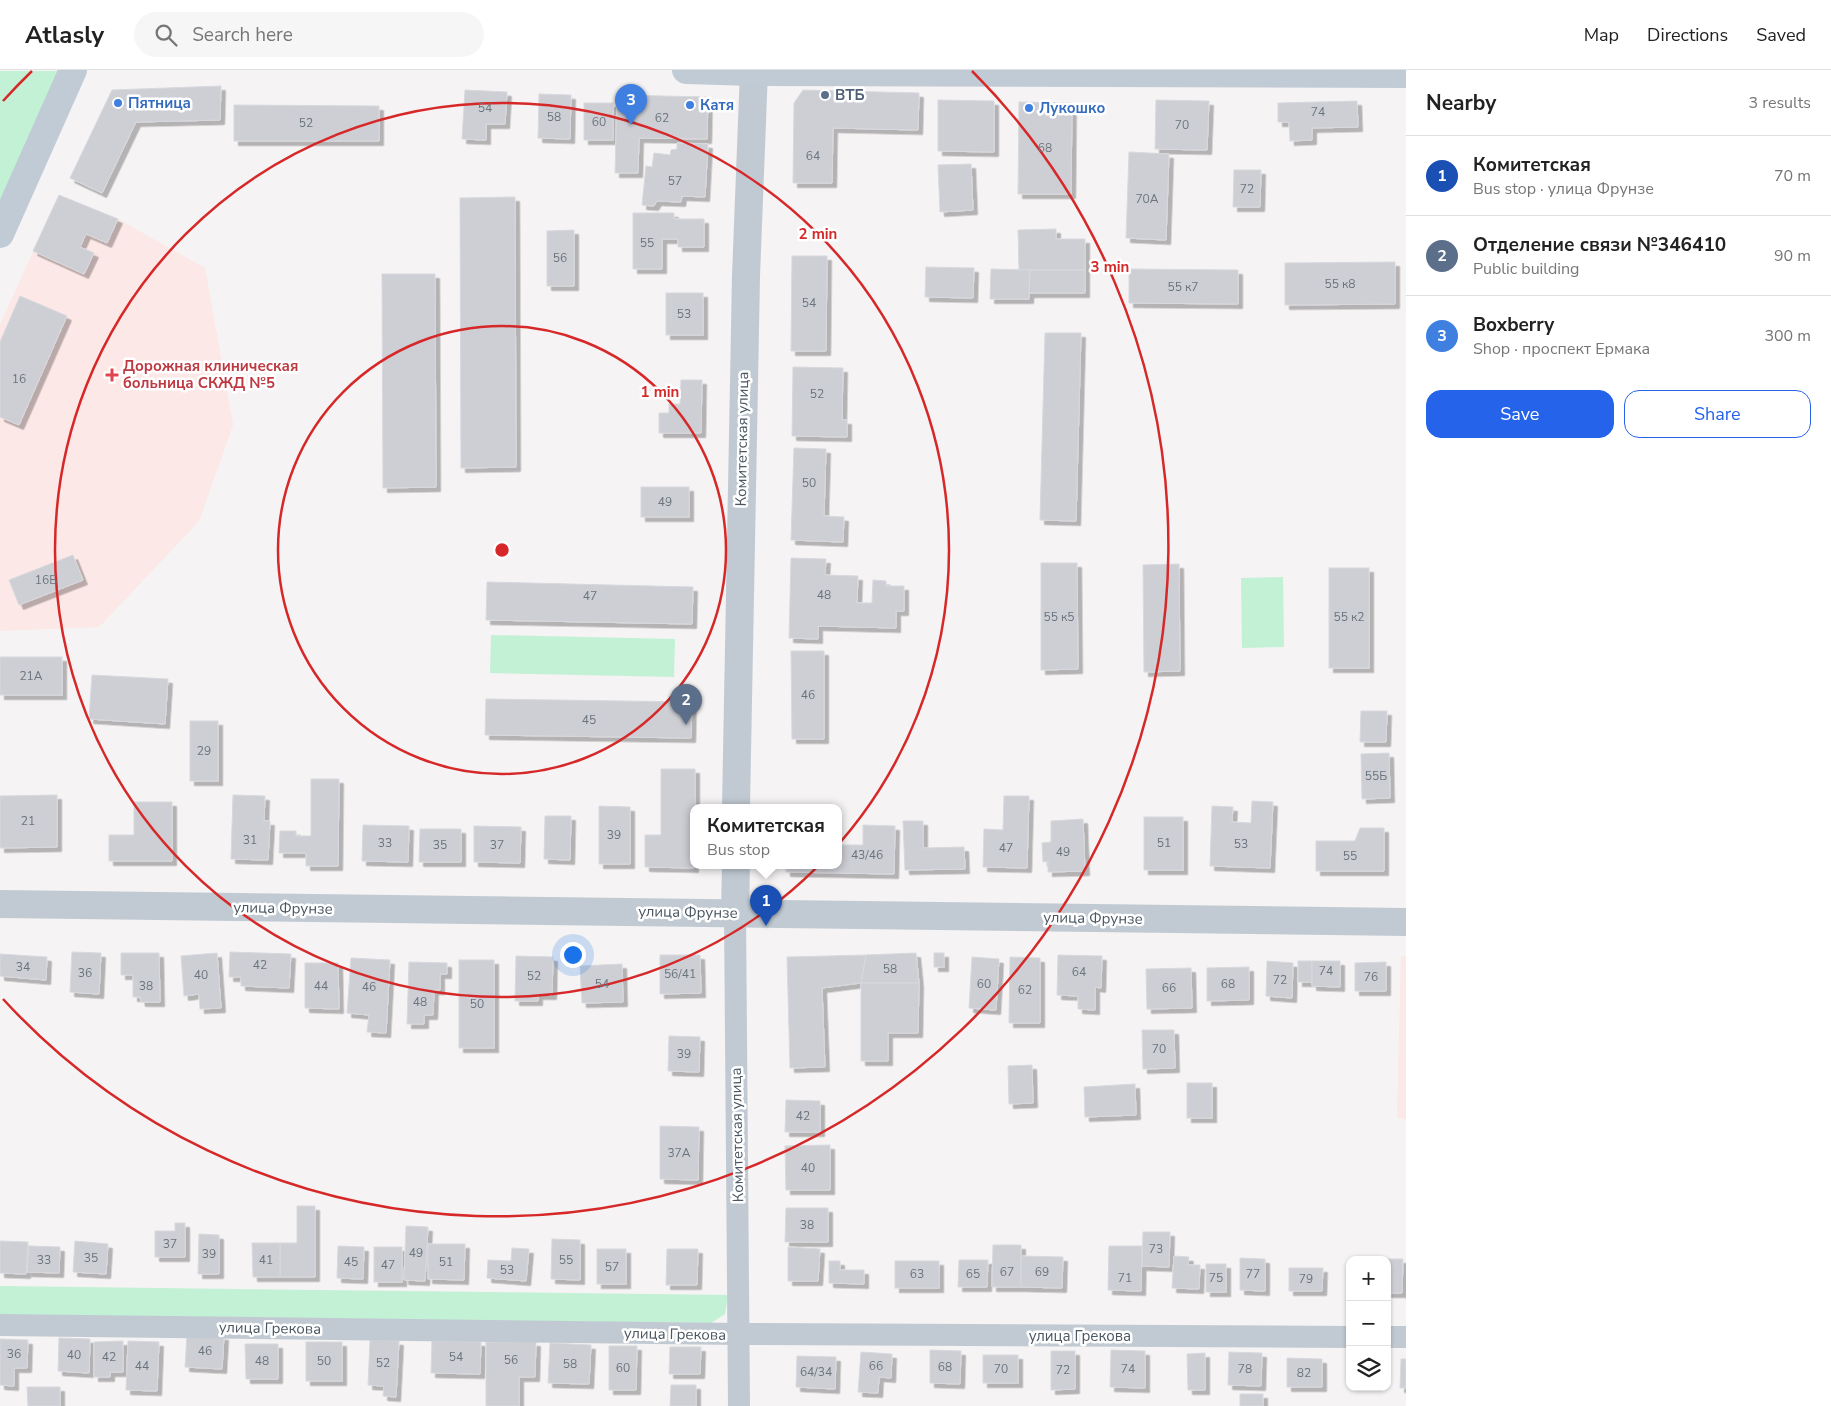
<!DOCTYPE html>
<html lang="en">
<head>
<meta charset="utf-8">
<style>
	body { margin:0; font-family:"Nunito Sans",sans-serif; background:#f6f6f6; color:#222 }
	.controls { position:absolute; right:15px; bottom:15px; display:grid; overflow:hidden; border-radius:10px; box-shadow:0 1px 4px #0004 }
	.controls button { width:45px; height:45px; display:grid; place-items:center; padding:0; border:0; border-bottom:1px solid #e0e0e0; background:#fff; color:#222; font:25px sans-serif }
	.you { position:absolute; left:572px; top:884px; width:18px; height:18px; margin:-12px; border:4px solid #fff; border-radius:50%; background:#1a73e8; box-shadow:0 0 0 8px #1a73e833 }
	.badge { display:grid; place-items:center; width:32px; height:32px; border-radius:50%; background:#2563eb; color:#fff; font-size:16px; font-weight:700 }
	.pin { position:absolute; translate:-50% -41px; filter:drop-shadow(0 1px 2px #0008) }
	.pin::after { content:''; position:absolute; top:26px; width:18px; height:15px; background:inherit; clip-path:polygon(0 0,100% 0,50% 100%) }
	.popup { position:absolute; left:690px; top:734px; width:152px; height:65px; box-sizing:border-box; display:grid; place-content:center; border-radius:10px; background:#fff; filter:drop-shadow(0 1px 4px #0005); font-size:16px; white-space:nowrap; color:#767676 }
	.popup b { font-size:19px; color:#222 }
	.popup::after { content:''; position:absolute; left:50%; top:100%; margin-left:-10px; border:10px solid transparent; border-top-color:#fff }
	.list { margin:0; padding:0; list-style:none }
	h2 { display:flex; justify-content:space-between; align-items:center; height:65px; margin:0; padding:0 20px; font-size:21px }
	h2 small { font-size:16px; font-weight:400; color:#767676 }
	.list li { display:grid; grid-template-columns:32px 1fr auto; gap:15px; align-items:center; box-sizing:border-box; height:80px; padding:0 20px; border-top:1px solid #e0e0e0 }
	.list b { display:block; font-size:19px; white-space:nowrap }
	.list p { margin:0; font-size:16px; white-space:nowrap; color:#767676 }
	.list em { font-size:16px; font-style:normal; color:#767676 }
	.actions { display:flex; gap:10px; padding:15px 20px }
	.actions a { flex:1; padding:11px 0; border:1px solid #2563eb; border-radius:15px; text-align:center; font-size:18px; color:#2563eb }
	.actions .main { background:#2563eb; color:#fff }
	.icon { flex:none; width:28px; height:28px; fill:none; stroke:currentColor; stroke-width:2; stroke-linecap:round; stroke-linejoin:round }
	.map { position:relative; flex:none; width:1406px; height:1336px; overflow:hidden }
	header { display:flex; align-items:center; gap:30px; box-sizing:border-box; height:70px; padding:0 25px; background:#fff; border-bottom:1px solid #e0e0e0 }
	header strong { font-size:24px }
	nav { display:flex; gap:28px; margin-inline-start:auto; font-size:18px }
	.search { width:350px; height:45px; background:#f6f6f6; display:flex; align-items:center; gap:12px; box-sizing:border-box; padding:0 18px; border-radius:28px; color:#767676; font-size:19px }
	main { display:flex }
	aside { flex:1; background:#fff }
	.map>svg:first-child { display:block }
</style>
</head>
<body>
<header>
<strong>Atlasly</strong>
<div class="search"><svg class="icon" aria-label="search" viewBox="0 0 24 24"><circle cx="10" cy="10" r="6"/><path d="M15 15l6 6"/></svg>Search here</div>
<nav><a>Map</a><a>Directions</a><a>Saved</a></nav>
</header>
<main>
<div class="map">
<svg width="1406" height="1336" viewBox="0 0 1406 1336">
	<defs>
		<filter id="shadow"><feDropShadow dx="4.5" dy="4.5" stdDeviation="0" flood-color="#0004"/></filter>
	</defs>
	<rect width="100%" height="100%" fill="#f5f3f3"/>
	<g fill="#fce8e6">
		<path d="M59,125L118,149L205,198L233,355L199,451L99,557L0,561V255Z"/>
		<path d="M1401,886H1406V1049L1397,1048Z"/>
	</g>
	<g fill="#c3f1d5">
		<path d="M0,1H59L0,140Z"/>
		<path d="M1283,507L1284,577L1242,578L1241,508Z"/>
		<path d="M491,565L675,569L674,607L490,603Z"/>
		<path d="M0,1216L728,1225L725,1244L711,1253L0,1246Z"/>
	</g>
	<g fill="#cdcfd5" stroke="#d7d9de" filter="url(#shadow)">
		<path d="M221,16L220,50L136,52L102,123L70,108L112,20Z"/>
		<path d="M465,20L507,22L505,54H486V70L462,69Z"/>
		<path d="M803,20L919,23L918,60L833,58L832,113H793L794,33Z"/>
		<path d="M539,24L571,25L570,69L538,68Z"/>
		<path d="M617,25L708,27L707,69L639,68L638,103H615Z"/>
		<path d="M938,30L994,31V82L938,81Z"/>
		<path d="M1156,30L1209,31L1207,80L1155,79Z"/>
		<path d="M1357,31L1358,57L1312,58V70L1290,71L1289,52H1278V33Z"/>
		<path d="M1019,32L1072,33L1071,124H1018Z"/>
		<rect x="584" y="33" width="29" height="37"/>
		<path d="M234,35L379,36V71H234Z"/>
		<path d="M677,73L708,74L705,127L682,126L681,132L657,131L654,136L642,135L646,96L652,97L654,83L670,85L671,80L677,79Z"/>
		<path d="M1129,82L1169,84L1166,170L1126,168Z"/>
		<path d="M971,94L973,140L940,142L938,95Z"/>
		<path d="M1234,100H1261L1260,137H1233Z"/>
		<path d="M59,125L118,149L107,173L86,164L80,177L94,183L84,204L33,181Z"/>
		<path d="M515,127L516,397L461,398L460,128Z"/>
		<path d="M633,143H674V149H704V177H678V169H662V199H633Z"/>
		<path d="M1056,159V169H1085V200H1019L1018,160Z"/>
		<path d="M574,160V216H547V161Z"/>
		<path d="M792,186H827L826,281H791Z"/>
		<path d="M1395,192V234L1285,235V193Z"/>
		<path d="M926,197L974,198L973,228L925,227Z"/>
		<path d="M991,199L1030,200L1029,229H990Z"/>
		<path d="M1129,199L1238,200V234L1129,233Z"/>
		<path d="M1030,200H1085V223H1029Z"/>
		<path d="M382,204H435L436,417L383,418Z"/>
		<rect x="666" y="223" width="37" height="42"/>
		<path d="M20,226L67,246L19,355L0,347V272Z"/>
		<path d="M1045,263H1081L1076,451L1040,450Z"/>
		<path d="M793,297L843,298L842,350H847V367L792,366Z"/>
		<path d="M681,310H702L701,363H659V343H669V334H680Z"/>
		<path d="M794,378L826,379L824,446L844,447L843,472L791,470Z"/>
		<rect x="641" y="417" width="48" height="30"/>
		<path d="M73,485L83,510L19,535L9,510Z"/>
		<path d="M791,488L826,489L825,505L858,506L857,533H872L873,510L886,511V516H904V541H896V558L818,556V569L789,568Z"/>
		<path d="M1041,493H1077L1078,599L1041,600Z"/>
		<path d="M1179,494L1180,601L1144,602L1143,495Z"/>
		<rect x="1329" y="498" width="40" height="100"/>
		<path d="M487,512L693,517L692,554L486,550Z"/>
		<path d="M791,581H824V669H792Z"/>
		<rect x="0" y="587" width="62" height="38"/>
		<path d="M92,605L168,609L165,654L89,649Z"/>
		<path d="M486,629L692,632L691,668L485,665Z"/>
		<path d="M1361,641H1387L1386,672H1360Z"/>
		<rect x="190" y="651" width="28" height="60"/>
		<path d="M1389,683L1390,728L1362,729L1361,684Z"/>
		<path d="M661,699H695V737H694V798L645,797V765H661Z"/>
		<path d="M311,709H339L338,796H306V783H279L280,761H296V766H311Z"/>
		<path d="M57,725V777L0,778V726Z"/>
		<path d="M233,725L265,726L264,751H270L268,790L231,789Z"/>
		<path d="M1004,726H1029L1027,798L983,797L984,759L1003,760Z"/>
		<path d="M1252,731L1273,732L1270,798L1210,796L1212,736L1233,737L1232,752L1251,753Z"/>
		<path d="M134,732H172V791H109V765H134Z"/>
		<path d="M599,736L630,737V794H599Z"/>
		<path d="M545,746H571L570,790L544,789Z"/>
		<rect x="1144" y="747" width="39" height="53"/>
		<path d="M1083,749L1085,801L1048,802V791L1043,792L1042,773L1051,772V751Z"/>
		<path d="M903,751H923V778L964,777L965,799L905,800Z"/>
		<path d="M363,755L409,756L408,792L362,791Z"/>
		<path d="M863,755L895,756L894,804L786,802V795H838V775H863Z"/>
		<path d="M474,756L521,757L520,793L474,792Z"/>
		<path d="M1360,758H1384V801H1316V771H1355Z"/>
		<path d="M420,759H461V792H419Z"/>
		<path d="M72,882L101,883L99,924L70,922Z"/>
		<path d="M230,882L291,884L289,918L241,916V907H229Z"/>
		<path d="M121,883H159L160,932H141L140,927H133V905H121Z"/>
		<path d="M217,883L221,938L200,939L199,924L184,926L181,886Z"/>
		<path d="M916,883L919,913H861L866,885Z"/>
		<rect x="934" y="883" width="10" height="14"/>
		<path d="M0,884L47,887L46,910L0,906Z"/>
		<path d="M660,885H700L701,923L660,924Z"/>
		<path d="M866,885L861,913L822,918L825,997L790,998L787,887Z"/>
		<path d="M1058,885L1102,886L1101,918L1095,917V940L1078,939V926L1057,925Z"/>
		<path d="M516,886L553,887L552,925H538V931H515Z"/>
		<path d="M972,887L999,889L996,940L969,938Z"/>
		<path d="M1010,887L1040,888V953H1009Z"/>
		<path d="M351,888L390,890L386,963L367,962L369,945L347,943Z"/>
		<rect x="459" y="890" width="35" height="88"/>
		<path d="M1267,891L1293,893L1292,928L1266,926Z"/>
		<rect x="1298" y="891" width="14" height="21"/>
		<path d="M1312,891H1340V917L1312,916Z"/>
		<path d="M409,892L447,893V904H440V920H434L433,945H424V954H407Z"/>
		<path d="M1386,892V921H1355V893Z"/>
		<path d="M305,893H338L339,939L305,938Z"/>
		<path d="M622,894L623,932L582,933L580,896Z"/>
		<path d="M1249,897V930L1207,931V898Z"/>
		<path d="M1191,898L1192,938L1147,939L1146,899Z"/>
		<path d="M861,913H919L918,963H888V991H861Z"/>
		<path d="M1142,960H1174L1175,998L1143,999Z"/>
		<path d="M669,966L700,967L699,1002L668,1001Z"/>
		<path d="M1032,995L1033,1033L1009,1034L1008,996Z"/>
		<rect x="1187" y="1013" width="25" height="35"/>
		<path d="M1135,1014L1136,1045L1085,1047L1084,1017Z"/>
		<path d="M786,1030L820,1031V1062H785Z"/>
		<path d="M660,1056L699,1057L698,1110L660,1109Z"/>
		<path d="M830,1075V1120H786L785,1076Z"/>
		<path d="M297,1136H315V1207H280V1173H297Z"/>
		<path d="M786,1138H828V1172H785Z"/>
		<path d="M175,1153H185V1187H155V1161H175Z"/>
		<path d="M406,1156L428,1157L425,1211L404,1210Z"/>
		<path d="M1143,1162H1170L1169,1197L1142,1196Z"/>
		<path d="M199,1164L219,1165V1204H198Z"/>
		<path d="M552,1169L580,1170V1210L551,1209Z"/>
		<path d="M0,1171L28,1172L26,1204L0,1203Z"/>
		<path d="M75,1171L108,1174L106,1204L73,1202Z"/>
		<path d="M252,1173H280V1207H253Z"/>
		<path d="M428,1174H465L464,1210L428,1209Z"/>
		<path d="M993,1175H1021V1217H992Z"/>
		<path d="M29,1176L60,1177L59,1203L27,1202Z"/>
		<path d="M338,1176L364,1177L363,1209L337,1208Z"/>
		<path d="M1109,1176H1142L1141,1221L1108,1220Z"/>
		<rect x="374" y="1177" width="28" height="35"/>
		<path d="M788,1177L820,1179L818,1211H788Z"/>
		<path d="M512,1178L529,1179L526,1211L487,1208L488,1190L511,1191Z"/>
		<rect x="597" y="1179" width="29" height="35"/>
		<path d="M667,1179H698L697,1215H666Z"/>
		<path d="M1021,1186L1063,1187L1062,1218L1021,1217Z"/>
		<path d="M1174,1186L1189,1187L1188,1195H1200L1199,1219L1172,1218Z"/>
		<path d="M1240,1188L1265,1189V1221L1240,1220Z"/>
		<path d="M1383,1189H1403L1402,1223H1387V1190Z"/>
		<path d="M959,1190H988L987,1217H958Z"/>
		<path d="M829,1191H840V1200H864V1214L829,1213Z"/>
		<rect x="895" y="1191" width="44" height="27"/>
		<rect x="1206" y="1194" width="20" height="28"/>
		<path d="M1289,1198H1323L1322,1221H1289Z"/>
		<path d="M187,1264L224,1266L222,1299L185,1297Z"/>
		<path d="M59,1268L90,1269L89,1303L58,1301Z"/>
		<path d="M0,1269L28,1270L27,1298H14V1316L0,1315Z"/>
		<path d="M370,1270L399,1271L396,1327L383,1326L384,1316L368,1315Z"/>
		<path d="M123,1271V1302H110V1307H94V1272Z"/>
		<path d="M128,1271L159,1272L157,1321L126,1320Z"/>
		<path d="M432,1271L481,1272L480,1304L431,1303Z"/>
		<rect x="306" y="1272" width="36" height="39"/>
		<path d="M486,1272H536L535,1307H519V1336H486Z"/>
		<path d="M550,1273L591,1275L589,1314L548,1313Z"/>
		<path d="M245,1274H278V1309H246Z"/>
		<path d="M609,1276H637L636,1320H609Z"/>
		<path d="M670,1277H701L700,1304H669Z"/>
		<path d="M930,1280L961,1281L960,1314L930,1313Z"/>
		<path d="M1111,1280L1145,1281V1318L1110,1317Z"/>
		<path d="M1051,1281H1075V1319L1051,1320Z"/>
		<path d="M861,1282L892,1284L891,1308L879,1307L878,1323L858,1322Z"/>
		<path d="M1229,1282L1262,1283L1261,1316L1228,1315Z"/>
		<path d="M1205,1283V1320H1188L1187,1284Z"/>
		<rect x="983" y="1285" width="35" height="28"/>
		<path d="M797,1286L836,1287L835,1319L796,1317Z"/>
		<path d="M1287,1288L1322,1289V1317H1287Z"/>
		<path d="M1401,1289H1406V1318H1400Z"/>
		<path d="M671,1315H696V1336H670Z"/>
		<path d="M27,1317H60V1336H28Z"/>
		<rect x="1240" y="1324" width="23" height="12"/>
	</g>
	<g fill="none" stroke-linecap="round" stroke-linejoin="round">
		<g stroke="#c1cad2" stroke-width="22">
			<path d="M735,843L739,1336"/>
			<path d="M0,1255L739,1264L1350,1267"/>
			<path d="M1387,1267H1406"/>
		</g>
		<g stroke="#c1cad2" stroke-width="28">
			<path d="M736,737L746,206L754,0"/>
			<path d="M0,834L1406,852"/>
			<path d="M735,843L736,795"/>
		</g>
		<g stroke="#c1cbd6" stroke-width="28">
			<path d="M686,0L754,2L1406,4"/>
			<path d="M0,164L73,0"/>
		</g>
	</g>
	<g fill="none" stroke="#d62828" stroke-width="2.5">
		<circle cx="502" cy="480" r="224"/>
		<circle cx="502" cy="480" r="447"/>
		<path d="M3 31A671 671 0 0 1 32 1M972 1A671 671 0 1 1 3 929"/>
	</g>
	<circle fill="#5c6f8a" stroke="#fff" stroke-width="2" cx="825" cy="25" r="5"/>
	<g fill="#3f7fe0" stroke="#fff" stroke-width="2">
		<circle cx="118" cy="33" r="5"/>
		<circle cx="690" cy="35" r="5"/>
		<circle cx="1029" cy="38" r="5"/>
	</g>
	<path fill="#e0444e" stroke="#fff" stroke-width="2" d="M109.5 297.5h5v5h5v5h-5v5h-5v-5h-5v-5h5z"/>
	<g text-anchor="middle" stroke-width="5" stroke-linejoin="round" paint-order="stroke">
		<g font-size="12" fill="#6b747e">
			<text x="485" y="42">54</text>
			<text x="1318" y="46">74</text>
			<text x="554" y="51">58</text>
			<text x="662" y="52">62</text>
			<text x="599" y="56">60</text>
			<text x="306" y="57">52</text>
			<text x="1182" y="59">70</text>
			<text x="1045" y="82">68</text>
			<text x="813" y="90">64</text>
			<text x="675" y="115">57</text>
			<text x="1247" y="123">72</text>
			<text x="1147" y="133">70А</text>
			<text x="647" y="177">55</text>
			<text x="560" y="192">56</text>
			<text x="1340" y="218">55 к8</text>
			<text x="1183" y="221">55 к7</text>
			<text x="809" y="237">54</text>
			<text x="684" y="248">53</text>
			<text x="19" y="313">16</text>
			<text x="817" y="328">52</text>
			<text x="809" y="417">50</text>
			<text x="665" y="436">49</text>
			<text x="46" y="514">16Б</text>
			<text x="824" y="529">48</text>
			<text x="590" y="530">47</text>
			<text x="1059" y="551">55 к5</text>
			<text x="1349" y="551">55 к2</text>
			<text x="31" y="610">21А</text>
			<text x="808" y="629">46</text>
			<text x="589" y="654">45</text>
			<text x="204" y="685">29</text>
			<text x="1376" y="710">55Б</text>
			<text x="28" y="755">21</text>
			<text x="614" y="769">39</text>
			<text x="250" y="774">31</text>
			<text x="385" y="777">33</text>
			<text x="1164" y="777">51</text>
			<text x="1241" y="778">53</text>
			<text x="440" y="779">35</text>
			<text x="497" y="779">37</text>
			<text x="1006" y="782">47</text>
			<text x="1063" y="786">49</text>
			<text x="867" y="789">43/46</text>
			<text x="1350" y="790">55</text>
			<text x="260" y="899">42</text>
			<text x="23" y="901">34</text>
			<text x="890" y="903">58</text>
			<text x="1326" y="905">74</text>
			<text x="1079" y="906">64</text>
			<text x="85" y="907">36</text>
			<text x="680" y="908">56/41</text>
			<text x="201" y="909">40</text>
			<text x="534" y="910">52</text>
			<text x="1371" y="911">76</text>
			<text x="1280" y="914">72</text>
			<text x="602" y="918">54</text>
			<text x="984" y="918">60</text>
			<text x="1228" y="918">68</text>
			<text x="146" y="920">38</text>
			<text x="321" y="920">44</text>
			<text x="369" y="921">46</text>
			<text x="1169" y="922">66</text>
			<text x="1025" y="924">62</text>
			<text x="420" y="936">48</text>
			<text x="477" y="938">50</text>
			<text x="1159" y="983">70</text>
			<text x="684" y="988">39</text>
			<text x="803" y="1050">42</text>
			<text x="679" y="1087">37А</text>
			<text x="808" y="1102">40</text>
			<text x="807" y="1159">38</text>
			<text x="170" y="1178">37</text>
			<text x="1156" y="1183">73</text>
			<text x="416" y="1187">49</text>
			<text x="209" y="1188">39</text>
			<text x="91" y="1192">35</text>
			<text x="44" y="1194">33</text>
			<text x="266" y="1194">41</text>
			<text x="566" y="1194">55</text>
			<text x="351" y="1196">45</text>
			<text x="446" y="1196">51</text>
			<text x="388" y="1199">47</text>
			<text x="612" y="1201">57</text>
			<text x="507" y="1204">53</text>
			<text x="1007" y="1206">67</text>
			<text x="1042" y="1206">69</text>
			<text x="917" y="1208">63</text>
			<text x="973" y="1208">65</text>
			<text x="1253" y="1208">77</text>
			<text x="1125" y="1212">71</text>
			<text x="1216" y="1212">75</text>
			<text x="1306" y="1213">79</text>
			<text x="205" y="1285">46</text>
			<text x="14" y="1288">36</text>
			<text x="74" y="1289">40</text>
			<text x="109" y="1291">42</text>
			<text x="456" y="1291">54</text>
			<text x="511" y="1294">56</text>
			<text x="262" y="1295">48</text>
			<text x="324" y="1295">50</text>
			<text x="383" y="1297">52</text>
			<text x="570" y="1298">58</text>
			<text x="142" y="1300">44</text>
			<text x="876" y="1300">66</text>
			<text x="945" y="1301">68</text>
			<text x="623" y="1302">60</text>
			<text x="1001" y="1303">70</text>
			<text x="1128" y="1303">74</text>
			<text x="1245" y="1303">78</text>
			<text x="1063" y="1304">72</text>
			<text x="816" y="1306">64/34</text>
			<text x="1304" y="1307">82</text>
		</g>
		<g font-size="15" font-weight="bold" fill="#4e5e75" stroke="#fff" text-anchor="start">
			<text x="835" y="30">ВТБ</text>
		</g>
		<g font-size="15" font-weight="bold" fill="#366cbe" stroke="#fff" text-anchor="start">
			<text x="128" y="38">Пятница</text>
			<text x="700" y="40">Катя</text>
			<text x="1039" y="43">Лукошко</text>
		</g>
		<g font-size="15" font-weight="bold" fill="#be3a42" stroke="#fff" text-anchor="start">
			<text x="123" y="301">Дорожная клиническая<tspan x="123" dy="17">больница СКЖД №5</tspan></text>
		</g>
		<g font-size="15" fill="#4a5661" stroke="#fff">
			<text transform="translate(742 369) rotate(-89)" y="5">Комитетская улица</text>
			<text transform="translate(283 838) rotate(1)" y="5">улица Фрунзе</text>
			<text transform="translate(688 842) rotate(1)" y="5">улица Фрунзе</text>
			<text transform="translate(1093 848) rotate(1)" y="5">улица Фрунзе</text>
			<text transform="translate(737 1065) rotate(-91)" y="5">Комитетская улица</text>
			<text transform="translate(270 1258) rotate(1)" y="5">улица Грекова</text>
			<text transform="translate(675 1264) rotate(1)" y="5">улица Грекова</text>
			<text x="1080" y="1271">улица Грекова</text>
		</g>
	</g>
	<circle cx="502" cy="480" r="8" fill="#d62828" stroke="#fff" stroke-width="2.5"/>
	<g font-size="15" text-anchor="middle" font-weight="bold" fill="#d62828" stroke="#fff" stroke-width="5" stroke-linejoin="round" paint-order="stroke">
		<text x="818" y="169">2 min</text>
		<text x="1110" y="202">3 min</text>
		<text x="660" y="327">1 min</text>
	</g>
</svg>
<div class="controls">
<button>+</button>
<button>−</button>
<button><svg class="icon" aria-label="layers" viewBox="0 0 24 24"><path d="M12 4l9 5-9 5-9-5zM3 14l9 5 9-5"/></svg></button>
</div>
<div class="you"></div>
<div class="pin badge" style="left:766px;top:856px;background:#1a4fb4">1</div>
<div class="popup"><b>Комитетская</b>Bus stop</div>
<div class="pin badge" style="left:686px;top:655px;background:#5c6f8a">2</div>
<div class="pin badge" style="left:631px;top:55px;background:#3f7fe0">3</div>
</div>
<aside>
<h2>Nearby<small>3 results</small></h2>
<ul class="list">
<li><span class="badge" style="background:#1a4fb4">1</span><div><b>Комитетская</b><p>Bus stop · улица Фрунзе</p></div><em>70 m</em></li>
<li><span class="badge" style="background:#5c6f8a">2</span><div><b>Отделение связи №346410</b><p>Public building</p></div><em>90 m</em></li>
<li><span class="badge" style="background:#3f7fe0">3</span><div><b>Boxberry</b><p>Shop · проспект Ермака</p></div><em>300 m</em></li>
</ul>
<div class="actions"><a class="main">Save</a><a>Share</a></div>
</aside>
</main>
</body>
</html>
